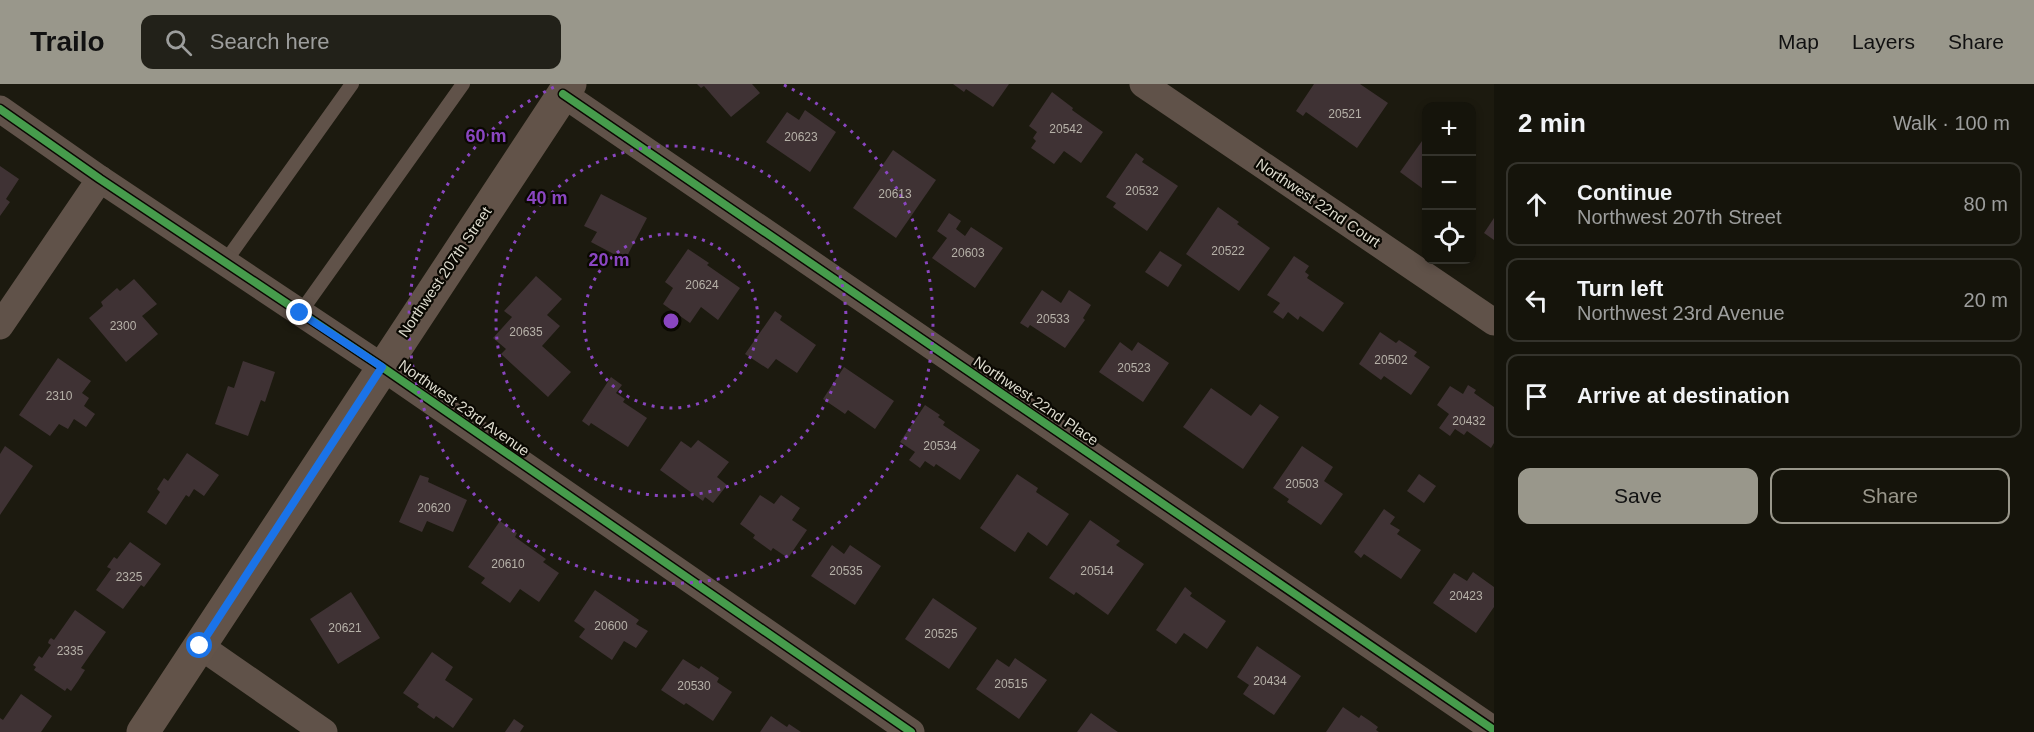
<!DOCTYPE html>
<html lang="en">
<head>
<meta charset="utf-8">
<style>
	body { margin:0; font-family:Helvetica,sans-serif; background:#222119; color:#f1f3f6 }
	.controls { position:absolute; right:18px; top:18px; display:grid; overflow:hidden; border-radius:12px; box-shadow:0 3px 9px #0003 }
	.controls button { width:54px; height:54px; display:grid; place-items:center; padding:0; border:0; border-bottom:2px solid #34332c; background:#15140b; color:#f1f3f6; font:30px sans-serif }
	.stop { position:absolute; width:18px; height:18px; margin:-14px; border:4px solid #1a73e8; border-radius:50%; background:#fff }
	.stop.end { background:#1a73e8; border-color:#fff; box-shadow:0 2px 6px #0008 }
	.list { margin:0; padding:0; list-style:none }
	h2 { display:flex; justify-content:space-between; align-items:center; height:78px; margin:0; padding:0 24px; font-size:26px }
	h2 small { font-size:20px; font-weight:400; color:#9d9e9d }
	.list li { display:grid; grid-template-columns:39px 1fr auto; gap:18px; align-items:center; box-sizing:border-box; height:84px; margin:0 12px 12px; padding:0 12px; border:2px solid #34332c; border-radius:12px }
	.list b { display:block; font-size:22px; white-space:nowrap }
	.list p { margin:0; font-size:20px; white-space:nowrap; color:#9d9e9d }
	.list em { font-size:20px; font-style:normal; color:#9d9e9d }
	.actions { display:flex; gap:12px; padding:18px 24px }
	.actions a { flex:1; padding:14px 0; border:2px solid #99978b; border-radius:12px; text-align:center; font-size:21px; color:#99978b }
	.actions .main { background:#99978b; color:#111 }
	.icon { flex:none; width:33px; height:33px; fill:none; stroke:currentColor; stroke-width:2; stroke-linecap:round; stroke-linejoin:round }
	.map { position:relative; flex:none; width:1494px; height:648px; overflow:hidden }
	header { display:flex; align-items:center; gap:36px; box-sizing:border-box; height:84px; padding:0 30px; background:#99978b; color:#111 }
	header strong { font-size:28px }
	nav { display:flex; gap:33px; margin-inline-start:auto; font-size:21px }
	.search { width:420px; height:54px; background:#222119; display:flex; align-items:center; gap:15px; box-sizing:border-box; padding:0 21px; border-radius:12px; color:#9d9e9d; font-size:22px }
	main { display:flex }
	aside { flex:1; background:#15140b }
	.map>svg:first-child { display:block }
</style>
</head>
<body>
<header>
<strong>Trailo</strong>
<div class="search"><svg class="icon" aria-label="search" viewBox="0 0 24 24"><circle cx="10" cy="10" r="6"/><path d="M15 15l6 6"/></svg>Search here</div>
<nav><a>Map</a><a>Layers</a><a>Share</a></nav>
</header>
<main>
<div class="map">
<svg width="1494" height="648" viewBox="0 0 1494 648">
	<rect width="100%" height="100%" fill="#1c1a0f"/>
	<g fill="#3f3234">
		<path d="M697,0H752L760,9L731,33L704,2L701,4Z"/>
		<path d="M953,0H1009L993,23L966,5L964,8Z"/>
		<path d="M1314,0H1360L1388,19L1357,64L1306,28L1303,32L1296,27Z"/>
		<path d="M1052,8L1073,24L1072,26L1103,48L1081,79L1064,67L1054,80L1031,64L1036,57L1033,54L1037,48L1029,42Z"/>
		<path d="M805,26L836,48L810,88L766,58L787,28L799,36Z"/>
		<path d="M1422,57L1426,60V107L1400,88Z"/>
		<path d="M893,66L936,96L896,154L853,124Z"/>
		<path d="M1136,69L1144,75L1142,78L1178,102L1147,147L1113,123L1116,119L1106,113Z"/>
		<path d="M0,82L19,95L6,115L10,118L0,132Z"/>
		<path d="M601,110L647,134L625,176L591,158L597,148L584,142Z"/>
		<path d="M1218,123L1239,138L1237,140L1270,164L1239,207L1186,170Z"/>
		<path d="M949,129L961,137L956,145L965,152L971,143L1003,164L975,204L932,174L947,154L937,147Z"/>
		<path d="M1494,134V156L1484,149Z"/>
		<path d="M688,165L709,179L707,181L740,204L718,236L701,223L690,239L663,220L673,204L665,198Z"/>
		<path d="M1160,167L1182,181L1168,203L1145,188Z"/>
		<path d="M1294,172L1309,182L1305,188L1309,191L1307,194L1344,219L1323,248L1300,232L1298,236L1288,228L1283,235L1273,228L1280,219L1267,211Z"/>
		<path d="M536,192L562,215L547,231L560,242L542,262L571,288L548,313L501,270L506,265L493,254L512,233L504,227Z"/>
		<path d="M134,195L157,220L142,232L158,250L126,278L89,234L103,222L101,218L117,204L120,207Z"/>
		<path d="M1042,206L1061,219L1069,206L1091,221L1083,234L1085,236L1065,264L1030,241L1028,244L1020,239Z"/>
		<path d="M775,227L782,232L780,236L816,261L797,289L776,275L768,285L745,270Z"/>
		<path d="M1380,248L1396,259L1399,256L1417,268L1414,272L1430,283L1411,311L1384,292L1381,296L1359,280Z"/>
		<path d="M1120,258L1132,267L1138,258L1169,279L1143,318L1099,288Z"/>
		<path d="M58,274L91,297L82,309L89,314L84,322L95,330L86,343L74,335L68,345L59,340L50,352L19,331Z"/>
		<path d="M243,277L275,288L265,318L261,316L248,352L215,340L228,302L234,304Z"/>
		<path d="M844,283L894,317L875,345L848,326L845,330L823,315Z"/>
		<path d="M611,293L622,301L616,309L625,315L623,318L647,334L628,363L591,339L589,342L582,337Z"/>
		<path d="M1468,301L1476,306L1474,309L1494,323V359L1491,364L1467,347L1464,351L1455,345L1450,352L1439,344L1449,330L1437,321L1450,302L1463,310Z"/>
		<path d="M1211,304L1251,332L1260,320L1279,333L1243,385L1183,343Z"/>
		<path d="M925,321L940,331L938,333L945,338L943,341L980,366L960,396L936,380L934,383L925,377L920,384L909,376L915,368L900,358Z"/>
		<path d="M698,356L729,378L717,393L727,401L713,419L705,413L703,417L660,386L681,357L691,364Z"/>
		<path d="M5,362L33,382L0,431V370Z"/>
		<path d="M1302,362L1333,383L1324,397L1343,410L1321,441L1287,418L1289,415L1273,404Z"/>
		<path d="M187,369L219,391L204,412L194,405L189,413L186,411L166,441L147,428L160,408L157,405L164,394L168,397Z"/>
		<path d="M1017,390L1038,404L1036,408L1069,430L1047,462L1028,448L1015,468L980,444Z"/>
		<path d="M1419,390L1436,402L1424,419L1407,407Z"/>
		<path d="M420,391L429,394L428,398L467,416L453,448L427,437L422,448L399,438Z"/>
		<path d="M760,411L774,420L781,411L800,424L792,436L807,446L788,474L773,464L771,467L753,454L755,451L740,440Z"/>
		<path d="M1384,425L1395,433L1390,440L1400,446L1397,450L1421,466L1401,495L1364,470L1361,474L1354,468Z"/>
		<path d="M1090,436L1120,457L1116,461L1144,480L1108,531L1076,508L1074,511L1049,494Z"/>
		<path d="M500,437L517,449L515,453L546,475L543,478L559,489L539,518L520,505L510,519L481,499L485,494L468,483Z"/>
		<path d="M130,458L161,480L144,503L141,501L123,525L96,506L111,485L107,483L114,473L117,475Z"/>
		<path d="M832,461L844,470L850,461L881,482L855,521L811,492Z"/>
		<path d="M1473,488L1494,503V523L1476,549L1433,519L1454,489L1467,497Z"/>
		<path d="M1185,503L1192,509L1190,512L1226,537L1207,565L1184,549L1176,560L1156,546Z"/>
		<path d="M595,506L639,536L636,540L648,547L636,564L624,557L612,576L579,553L585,545L574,537Z"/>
		<path d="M351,508L380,554L338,580L310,535Z"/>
		<path d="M933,514L977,544L949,585L905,555Z"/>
		<path d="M75,526L106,548L81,584L85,586L78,597L71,607L67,604L65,607L34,586L36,583L33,581L39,572L42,574L51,561L48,559L49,556L51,554L54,556Z"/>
		<path d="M1257,562L1301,592L1274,631L1243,610L1249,601L1237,593Z"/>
		<path d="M432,568L453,583L445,596L473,615L453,644L436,632L434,635L417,623L419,620L403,609Z"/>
		<path d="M1015,574L1047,596L1019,635L976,605L997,575L1009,583Z"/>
		<path d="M683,575L699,585L701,582L719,594L717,598L732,608L713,637L686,619L684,621L661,606Z"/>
		<path d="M21,610L52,632L41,648H0V634L3,636Z"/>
		<path d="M1343,623L1359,634L1361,631L1370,637L1378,643L1376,646L1379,648H1326Z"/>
		<path d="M1091,629L1112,644L1118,648H1077Z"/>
		<path d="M771,632L787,643L789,640L801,648H760Z"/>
		<path d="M514,635L524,642L520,648H505Z"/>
	</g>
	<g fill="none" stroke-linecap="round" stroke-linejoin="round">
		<g stroke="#605249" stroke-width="14">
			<path d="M225,178L352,0"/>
			<path d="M300,229L463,0"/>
		</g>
		<g stroke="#605249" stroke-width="27">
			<path d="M1143,0L1494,238"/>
			<path d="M563,10L1494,646"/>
			<path d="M0,25L100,95L382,283L911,648"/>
			<path d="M0,242L100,95"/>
			<path d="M200,562L324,648"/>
		</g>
		<path stroke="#625349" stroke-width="33" d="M143,648L570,0"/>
		<defs>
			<g id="cycleway">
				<path d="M563,10L1494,646"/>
				<path d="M0,25L100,95L382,283L911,648"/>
			</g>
		</defs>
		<use href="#cycleway" stroke="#0a0802" stroke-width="11"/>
		<use href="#cycleway" stroke="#469c4c" stroke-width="8"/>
	</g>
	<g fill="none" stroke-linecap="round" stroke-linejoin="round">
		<path stroke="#1a73e8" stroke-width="8" d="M200,562L382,283L300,229"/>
	</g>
	<g fill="none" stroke="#8a46c1" stroke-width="3" stroke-dasharray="3 6">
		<circle cx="671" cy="237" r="87"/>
		<circle cx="671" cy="237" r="175"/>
		<path d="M784 1A262 262 0 1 1 558 1"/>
	</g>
	<g text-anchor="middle" stroke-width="4.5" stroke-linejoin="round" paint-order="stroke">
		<g font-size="12" fill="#b6b1a8">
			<text x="1345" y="34">20521</text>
			<text x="1066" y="49">20542</text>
			<text x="801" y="57">20623</text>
			<text x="1142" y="111">20532</text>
			<text x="895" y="114">20613</text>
			<text x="1228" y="171">20522</text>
			<text x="968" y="173">20603</text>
			<text x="702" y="205">20624</text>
			<text x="1053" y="239">20533</text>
			<text x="123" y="246">2300</text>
			<text x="526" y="252">20635</text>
			<text x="1391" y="280">20502</text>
			<text x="1134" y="288">20523</text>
			<text x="59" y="316">2310</text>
			<text x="1469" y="341">20432</text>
			<text x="940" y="366">20534</text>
			<text x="1302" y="404">20503</text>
			<text x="434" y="428">20620</text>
			<text x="508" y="484">20610</text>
			<text x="846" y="491">20535</text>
			<text x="1097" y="491">20514</text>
			<text x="129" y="497">2325</text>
			<text x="1466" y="516">20423</text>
			<text x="611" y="546">20600</text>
			<text x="345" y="548">20621</text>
			<text x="941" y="554">20525</text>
			<text x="70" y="571">2335</text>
			<text x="1270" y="601">20434</text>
			<text x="1011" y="604">20515</text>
			<text x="694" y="606">20530</text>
		</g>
		<g font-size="15" fill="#dddbce" stroke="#0a0802">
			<text transform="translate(1318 119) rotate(34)" y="5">Northwest 22nd Court</text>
			<text transform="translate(445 188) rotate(-56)" y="5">Northwest 207th Street</text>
			<text transform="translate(1036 317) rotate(34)" y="5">Northwest 22nd Place</text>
			<text transform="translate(464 324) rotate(35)" y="5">Northwest 23rd Avenue</text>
		</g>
	</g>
	<circle cx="671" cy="237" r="9" fill="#8a46c1" stroke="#0a0802" stroke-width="3"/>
	<g font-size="18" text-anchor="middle" font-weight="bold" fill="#8a46c1" stroke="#0a0802" stroke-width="4.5" stroke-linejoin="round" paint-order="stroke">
		<text x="486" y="58">60 m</text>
		<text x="547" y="120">40 m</text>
		<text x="609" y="182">20 m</text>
	</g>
</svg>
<div class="controls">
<button>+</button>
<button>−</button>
<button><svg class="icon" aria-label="locate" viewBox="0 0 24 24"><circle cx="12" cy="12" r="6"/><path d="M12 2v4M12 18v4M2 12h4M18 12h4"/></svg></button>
</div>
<div class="stop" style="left:200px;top:562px"></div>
<div class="stop end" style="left:300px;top:229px"></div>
</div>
<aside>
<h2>2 min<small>Walk · 100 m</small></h2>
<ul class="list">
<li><svg class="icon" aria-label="ahead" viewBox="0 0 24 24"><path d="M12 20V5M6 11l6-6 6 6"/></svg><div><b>Continue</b><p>Northwest 207th Street</p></div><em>80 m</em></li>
<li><svg class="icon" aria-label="left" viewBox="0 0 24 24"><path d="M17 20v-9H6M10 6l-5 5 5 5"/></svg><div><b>Turn left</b><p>Northwest 23rd Avenue</p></div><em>20 m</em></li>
<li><svg class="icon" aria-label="arrive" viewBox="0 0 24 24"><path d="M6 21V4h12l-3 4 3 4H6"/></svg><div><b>Arrive at destination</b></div></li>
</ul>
<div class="actions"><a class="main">Save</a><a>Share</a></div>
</aside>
</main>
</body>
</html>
